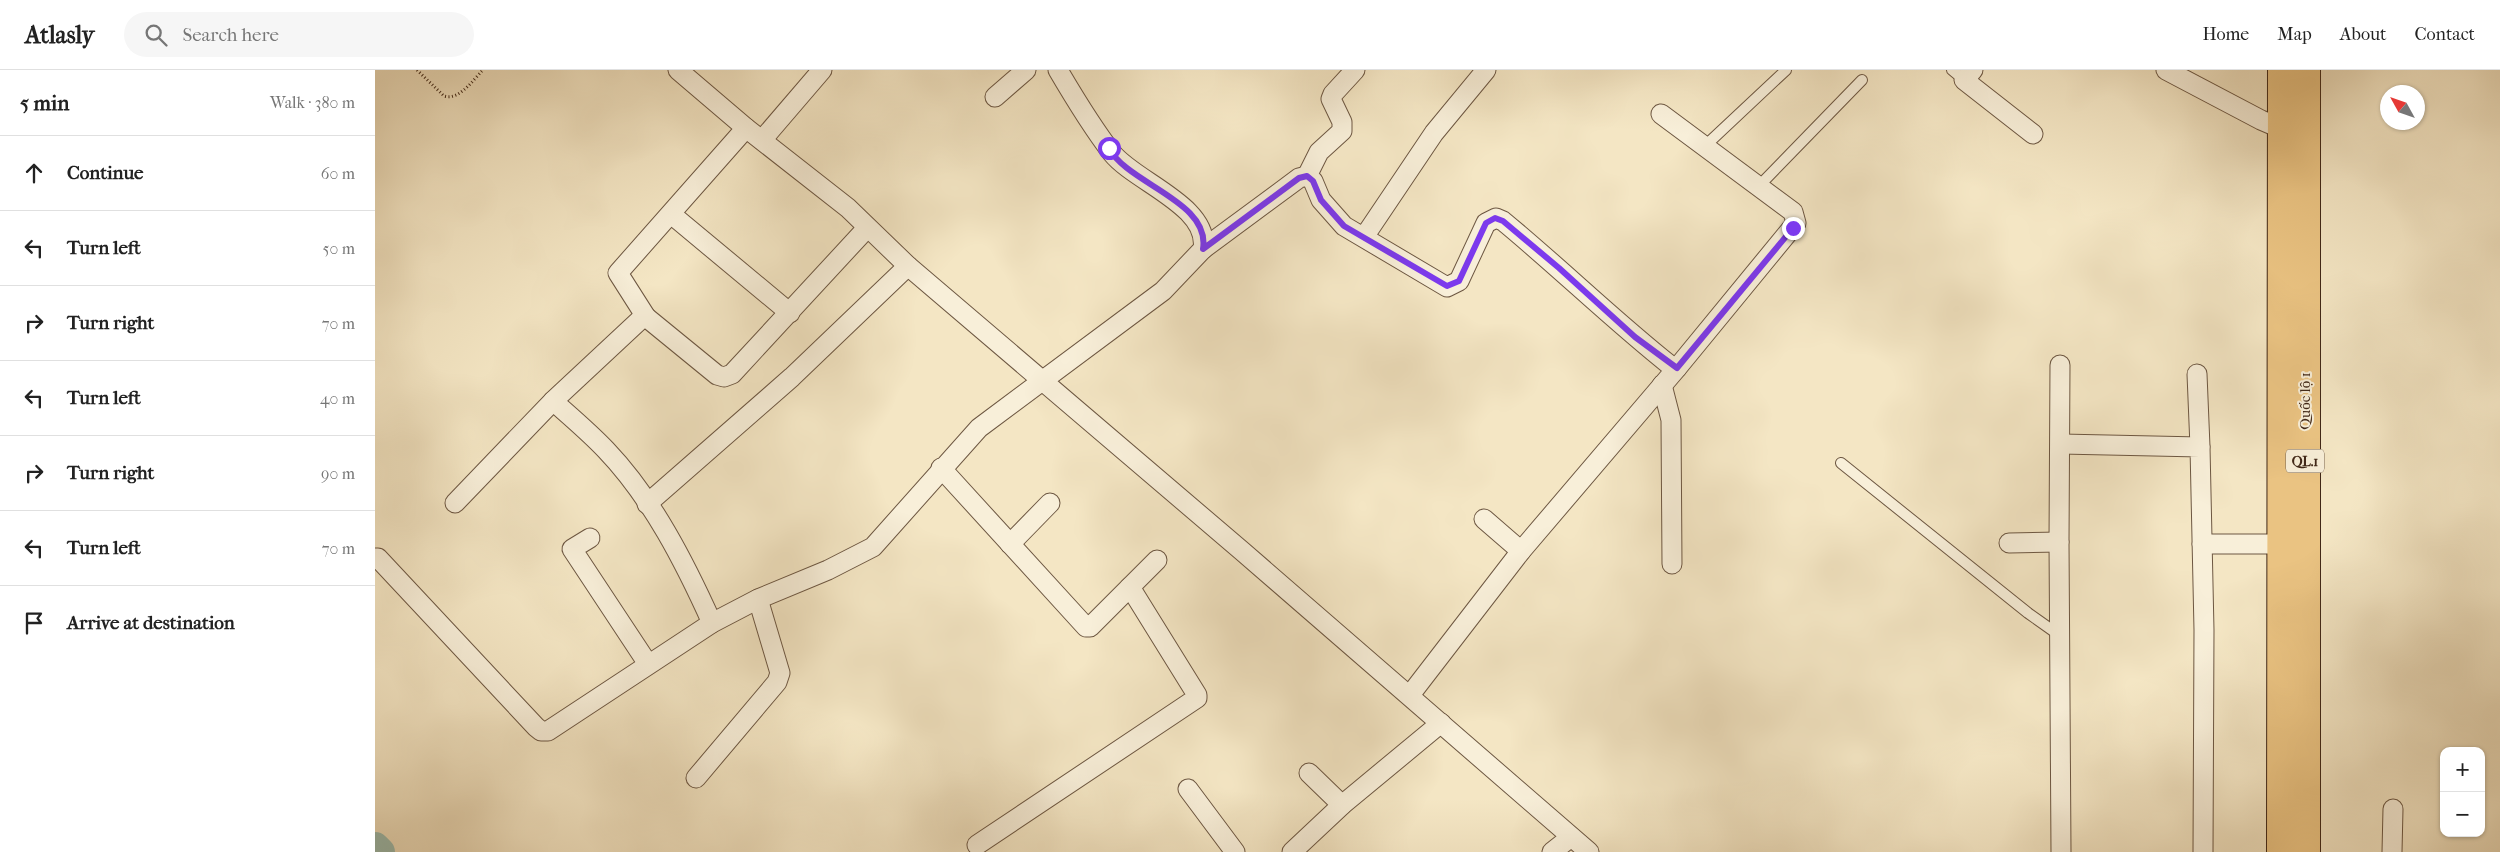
<!DOCTYPE html>
<html lang="en">
<head>
<meta charset="utf-8">
<style>
	body { margin:0; font-family:"IM FELL French Canon",serif; background:#f6f6f6; color:#222 }
	.controls { position:absolute; right:15px; bottom:15px; display:grid; overflow:hidden; border-radius:10px; box-shadow:0 1px 4px #0004 }
	.controls button { width:45px; height:45px; display:grid; place-items:center; padding:0; border:0; border-bottom:1px solid #e0e0e0; background:#fff; color:#222; font:25px sans-serif }
	.compass { position:absolute; left:2005px; top:15px; width:45px; height:45px; border-radius:50%; background:#fff; box-shadow:0 1px 4px #0004; rotate:310deg }
	.stop { position:absolute; width:15px; height:15px; margin:-11px; border:4px solid #7c3aed; border-radius:50%; background:#fff }
	.stop.end { background:#7c3aed; border-color:#fff; box-shadow:0 1px 5px #0008 }
	.list { margin:0; padding:0; list-style:none }
	h2 { display:flex; justify-content:space-between; align-items:center; height:65px; margin:0; padding:0 20px; font-size:21px }
	h2 small { font-size:16px; font-weight:400; color:#767676 }
	.list li { display:grid; grid-template-columns:32px 1fr auto; gap:15px; align-items:center; box-sizing:border-box; height:75px; padding:0 20px; border-top:1px solid #e0e0e0 }
	.list b { display:block; font-size:19px; white-space:nowrap }
	.list em { font-size:16px; font-style:normal; color:#767676 }
	.icon { flex:none; width:28px; height:28px; fill:none; stroke:currentColor; stroke-width:2; stroke-linecap:round; stroke-linejoin:round }
	.map { position:relative; flex:none; width:2125px; height:782px; overflow:hidden }
	header { display:flex; align-items:center; gap:30px; box-sizing:border-box; height:70px; padding:0 25px; background:#fff; border-bottom:1px solid #e0e0e0 }
	header strong { font-size:24px }
	nav { display:flex; gap:28px; margin-inline-start:auto; font-size:18px }
	.search { width:350px; height:45px; background:#f6f6f6; display:flex; align-items:center; gap:12px; box-sizing:border-box; padding:0 18px; border-radius:28px; color:#767676; font-size:19px }
	main { display:flex }
	aside { flex:1; background:#fff }
	.map>svg:first-child { display:block }
</style>
</head>
<body>
<header>
<strong>Atlasly</strong>
<div class="search"><svg class="icon" aria-label="search" viewBox="0 0 24 24"><circle cx="10" cy="10" r="6"/><path d="M15 15l6 6"/></svg>Search here</div>
<nav><a>Home</a><a>Map</a><a>About</a><a>Contact</a></nav>
</header>
<main>
<aside>
<h2>5 min<small>Walk · 380 m</small></h2>
<ul class="list">
<li><svg class="icon" aria-label="ahead" viewBox="0 0 24 24"><path d="M12 20V5M6 11l6-6 6 6"/></svg><div><b>Continue</b></div><em>60 m</em></li>
<li><svg class="icon" aria-label="left" viewBox="0 0 24 24"><path d="M17 20v-9H6M10 6l-5 5 5 5"/></svg><div><b>Turn left</b></div><em>50 m</em></li>
<li><svg class="icon" aria-label="right" viewBox="0 0 24 24"><path d="M7 20v-9h11M14 6l5 5-5 5"/></svg><div><b>Turn right</b></div><em>70 m</em></li>
<li><svg class="icon" aria-label="left" viewBox="0 0 24 24"><path d="M17 20v-9H6M10 6l-5 5 5 5"/></svg><div><b>Turn left</b></div><em>40 m</em></li>
<li><svg class="icon" aria-label="right" viewBox="0 0 24 24"><path d="M7 20v-9h11M14 6l5 5-5 5"/></svg><div><b>Turn right</b></div><em>90 m</em></li>
<li><svg class="icon" aria-label="left" viewBox="0 0 24 24"><path d="M17 20v-9H6M10 6l-5 5 5 5"/></svg><div><b>Turn left</b></div><em>70 m</em></li>
<li><svg class="icon" aria-label="arrive" viewBox="0 0 24 24"><path d="M6 21V4h12l-3 4 3 4H6"/></svg><div><b>Arrive at destination</b></div></li>
</ul>
</aside>
<div class="map">
<svg width="2125" height="782" viewBox="0 0 2125 782">
	<rect width="100%" height="100%" fill="#f4e6c4"/>
	<filter id="stains"><feTurbulence type="fractalNoise" baseFrequency=".004" numOctaves="4"/><feColorMatrix values="0 0 0 0 .2 0 0 0 0 .09 0 0 0 0 .02 0 0 0 .5 -.17"/></filter>
	<radialGradient id="worn" r=".72"><stop offset=".6" stop-color="#630" stop-opacity="0"/><stop offset="1" stop-color="#630" stop-opacity=".3"/></radialGradient>
	<g fill="none" stroke-linecap="round" stroke-linejoin="round">
		<path stroke="#9cc0b4" stroke-width="30" d="M0,777L5,782"/>
		<defs>
			<g id="service">
				<path d="M1577,0L1589,10"/>
				<path d="M1330,76L1411,0"/>
				<path d="M1383,117L1487,10"/>
				<path d="M1466,393L1653,543L1684,565"/>
			</g>
			<g id="minor">
				<path d="M303,0L371,58L473,138L533,196L867,481L1214,782"/>
				<path d="M1598,0L1589,10L1658,64"/>
				<path d="M1791,0L1886,50L1907,59"/>
				<path d="M620,27L651,0"/>
				<path d="M387,70L447,0"/>
				<path d="M932,106L944,82L967,61V52L956,29L958,24L980,0"/>
				<path d="M296,144L415,243"/>
				<path d="M989,167L1059,63L1111,0"/>
				<path d="M828,179L924,108L932,106L938,111L946,130L969,156L1072,217L1084,211L1111,153L1121,148L1128,151C1185,198 1238,250 1296,296L1302,298"/>
				<path d="M271,247L243,203L371,58"/>
				<path d="M1685,295L1684,472L1686,782"/>
				<path d="M1822,304L1825,377"/>
				<path d="M1287,315L1296,350L1297,494"/>
				<path d="M178,331C196,347 215,363 231,380C277,428 310,493 337,553"/>
				<path d="M1686,374L1825,377L1829,560L1828,782"/>
				<path d="M566,398L711,557H715L782,490"/>
				<path d="M80,433L178,331L267,248L271,247L342,305L349,307L357,304L492,158"/>
				<path d="M272,434L417,307L533,196"/>
				<path d="M1109,449L1146,481"/>
				<path d="M215,468L197,479L273,594"/>
				<path d="M1634,473L1684,472"/>
				<path d="M635,474L675,433"/>
				<path d="M1827,474H1906"/>
				<path d="M0,488H3L161,657L166,661H173L337,553L383,529L453,500L498,477L604,358L788,221L828,179C835,136 760,112 737,83C717,57 700,29 683,0"/>
				<path d="M1035,625L1146,481L1302,298L1421,153L1418,142L1286,44"/>
				<path d="M934,703L967,735"/>
				<path d="M321,708L402,612L405,603L383,529"/>
				<path d="M813,719L860,782"/>
				<path d="M602,775L822,628V625L755,517"/>
				<path d="M917,782L967,735L1066,653"/>
				<path d="M1177,782L1196,767"/>
				<path d="M2017,782L2018,739"/>
			</g>
			<g id="trunk">
				<path d="M1906,782L1907,0"/>
				<path d="M1931,782V0"/>
			</g>
		</defs>
		<use href="#service" stroke="#6d5742" stroke-width="12"/>
		<use href="#minor" stroke="#6d5742" stroke-width="21"/>
		<use href="#trunk" stroke="#402717" stroke-width="30"/>
		<path stroke="#402717" stroke-width="3" stroke-dasharray="1 2.5" stroke-linecap="butt" d="M42,0L69,26C84,31 98,10 108,0"/>
		<use href="#service" stroke="#f8efd9" stroke-width="10"/>
		<use href="#minor" stroke="#f8efd9" stroke-width="19"/>
		<use href="#trunk" stroke="#eac382" stroke-width="28"/>
	</g>
	<g fill="none" stroke-linecap="round" stroke-linejoin="round">
		<path stroke="#7c3aed" stroke-width="6" d="M734,78C752,114 836,131 828,179L924,108L932,106L938,111L946,130L969,156L1072,216L1084,211L1111,153L1120,148L1128,151L1184,198L1260,267L1302,298L1418,158"/>
	</g>
	<g text-anchor="middle" stroke-width="4" stroke-linejoin="round" paint-order="stroke">
		<rect fill="#f8efd9" stroke="#776351" stroke-width="1" x="1911" y="379.5" width="38" height="23" rx="4"/>
		<g font-size="14" font-weight="bold" fill="#402717">
			<text x="1930" y="396">QL.1</text>
		</g>
		<g font-size="15" fill="#402717" stroke="#f8efd9">
			<text transform="translate(1930 331) rotate(-90)" y="5">Quốc lộ 1</text>
		</g>
	</g>
	<rect width="100%" height="100%" filter="url(#stains)"/>
	<rect width="100%" height="100%" fill="url(#worn)"/>
</svg>
<div class="controls">
<button>+</button>
<button>−</button>
</div>
<svg class="compass" viewBox="-18 -18 36 36"><path d="M0-13l5 13h-10z" fill="#e53935"/><path d="M0 13l5-13h-10z" fill="#767676"/></svg>
<div class="stop" style="left:734px;top:78px"></div>
<div class="stop end" style="left:1418px;top:158px"></div>
</div>
</main>
</body>
</html>
